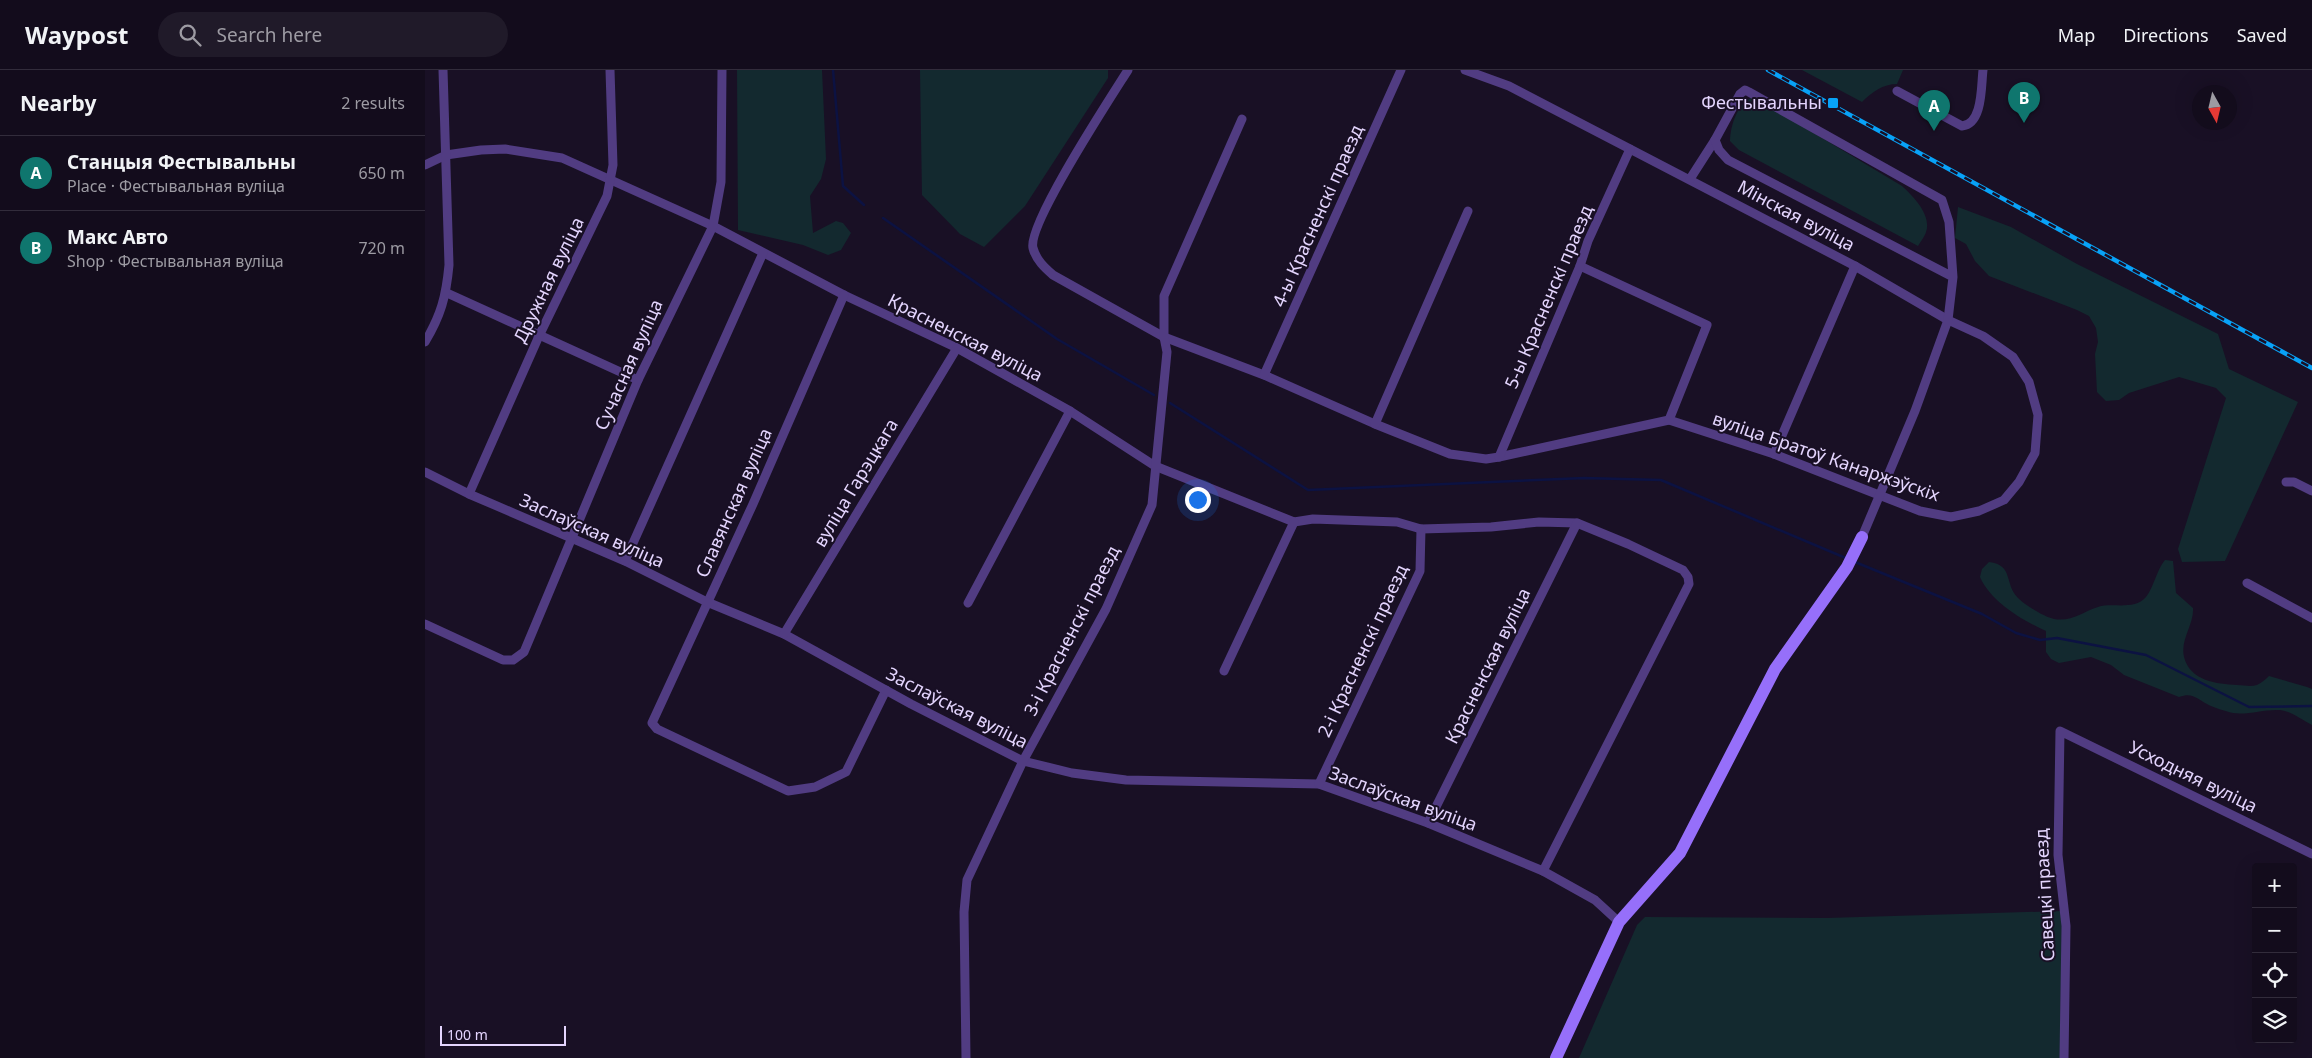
<!DOCTYPE html>
<html lang="en">
<head>
<meta charset="utf-8">
<style>
	body { margin:0; font-family:"Noto Sans",sans-serif; background:#201a29; color:#f1f3f6 }
	.controls { position:absolute; right:15px; bottom:15px; display:grid; overflow:hidden; border-radius:5px; box-shadow:0 5px 20px #0002 }
	.controls button { width:45px; height:45px; display:grid; place-items:center; padding:0; border:0; border-bottom:1px solid #322c3b; background:#130c1c; color:#f1f3f6; font:25px sans-serif }
	.compass { position:absolute; left:1767px; top:15px; width:45px; height:45px; border-radius:50%; background:#130c1c; box-shadow:0 5px 20px #0002; rotate:172deg }
	.scale { position:absolute; left:15px; bottom:12px; width:126px; box-sizing:border-box; padding-left:5px; border:2px solid #e4d5fe; border-top:0; font-size:14px; line-height:18px; white-space:nowrap; color:#e4d5fe; -webkit-text-stroke:4px #191025; paint-order:stroke }
	.you { position:absolute; left:772px; top:429px; width:18px; height:18px; margin:-12px; border:4px solid #fff; border-radius:50%; background:#1a73e8; box-shadow:0 0 0 8px #1a73e833 }
	.badge { display:grid; place-items:center; width:32px; height:32px; border-radius:50%; background:#0f766e; color:#fff; font-size:16px; font-weight:700 }
	.pin { position:absolute; translate:-50% -41px; filter:drop-shadow(0 1px 2px #0008) }
	.pin::after { content:''; position:absolute; top:26px; width:18px; height:15px; background:inherit; clip-path:polygon(0 0,100% 0,50% 100%) }
	.list { margin:0; padding:0; list-style:none }
	h2 { display:flex; justify-content:space-between; align-items:center; height:65px; margin:0; padding:0 20px; font-size:21px }
	h2 small { font-size:16px; font-weight:400; color:#9d9ba3 }
	.list li { display:grid; grid-template-columns:32px 1fr auto; gap:15px; align-items:center; box-sizing:border-box; height:75px; padding:0 20px; border-top:1px solid #322c3b }
	.list b { display:block; font-size:19px; white-space:nowrap }
	.list p { margin:0; font-size:16px; white-space:nowrap; color:#9d9ba3 }
	.list em { font-size:16px; font-style:normal; color:#9d9ba3 }
	.icon { flex:none; width:28px; height:28px; fill:none; stroke:currentColor; stroke-width:2; stroke-linecap:round; stroke-linejoin:round }
	.map { position:relative; flex:none; width:1887px; height:988px; overflow:hidden }
	header { display:flex; align-items:center; gap:30px; box-sizing:border-box; height:70px; padding:0 25px; background:#130c1c; border-bottom:1px solid #322c3b }
	header strong { font-size:24px }
	nav { display:flex; gap:28px; margin-inline-start:auto; font-size:18px }
	.search { width:350px; height:45px; background:#201a29; display:flex; align-items:center; gap:12px; box-sizing:border-box; padding:0 18px; border-radius:28px; color:#9d9ba3; font-size:19px }
	main { display:flex }
	aside { flex:1; background:#130c1c }
	.map>svg:first-child { display:block }
</style>
</head>
<body>
<header>
<strong>Waypost</strong>
<div class="search"><svg class="icon" aria-label="search" viewBox="0 0 24 24"><circle cx="10" cy="10" r="6"/><path d="M15 15l6 6"/></svg>Search here</div>
<nav><a>Map</a><a>Directions</a><a>Saved</a></nav>
</header>
<main>
<aside>
<h2>Nearby<small>2 results</small></h2>
<ul class="list">
<li><span class="badge">A</span><div><b>Станцыя Фестывальны</b><p>Place · Фестывальная вуліца</p></div><em>650 m</em></li>
<li><span class="badge">B</span><div><b>Макс Авто</b><p>Shop · Фестывальная вуліца</p></div><em>720 m</em></li>
</ul>
</aside>
<div class="map">
<svg width="1887" height="988" viewBox="0 0 1887 988">
	<rect width="100%" height="100%" fill="#191025"/>
	<g fill="#13292f">
		<path d="M312,0H397L401,89L396,109L385,126L388,163L411,151L418,153L426,163L416,180L403,185L378,175L313,160Z"/>
		<path d="M495,0H683V8L600,136L559,177L535,164L497,125Z"/>
		<path d="M1377,0H1478L1472,14C1458,14 1447,22 1437,32Z"/>
		<path d="M1329,27L1477,116C1488,126 1507,145 1501,162C1500,166 1496,171 1493,176L1314,80L1305,71C1305,56 1313,31 1329,27Z"/>
		<path d="M1533,137L1586,157L1652,194L1793,264L1804,299L1873,332L1800,491L1757,492L1753,479L1801,328L1791,318L1754,307L1704,323L1694,330L1681,331L1672,322L1670,284L1673,272L1671,258L1664,246L1652,240L1564,206L1550,191L1541,174L1530,168Z"/>
		<path d="M1740,490L1748,491L1751,523L1768,538C1769,555 1755,569 1759,587C1765,611 1792,614 1812,615C1819,615 1825,617 1832,615C1836,613 1841,609 1844,606L1882,617L1887,619V655C1877,650 1866,641 1855,640C1839,639 1824,645 1808,643C1800,641 1789,638 1782,634C1771,628 1767,622 1754,627L1699,605L1686,595L1666,587L1634,593L1626,589L1621,582V561C1597,550 1566,532 1555,507L1557,499L1564,492C1589,495 1579,514 1593,528C1600,535 1619,547 1629,549C1647,552 1657,542 1673,537C1687,532 1709,541 1721,527C1729,517 1731,501 1740,490Z"/>
		<path d="M1637,841L1635,988H1154L1212,855L1220,847L1402,848Z"/>
	</g>
	<g fill="none" stroke-linecap="round" stroke-linejoin="round">
		<g stroke="#0c1242" stroke-width="2.5">
			<path d="M408,0L418,116L439,135"/>
			<path d="M458,148L632,269L729,325"/>
			<path d="M745,333L883,420L1159,408L1236,410L1423,489"/>
			<path d="M1430,492L1557,544L1591,563L1615,570L1632,568L1721,585L1824,637L1887,636"/>
		</g>
		<g stroke="#513c82" stroke-width="9">
			<path d="M703,0C686,27 602,155 608,178C611,190 620,198 628,205L739,267L839,305L950,354L1025,384L1061,389L1074,387L1244,350L1349,384L1495,441L1526,447L1554,441L1579,430L1594,412L1610,383L1613,345L1604,312L1588,287L1558,266L1523,250L1430,196L1084,16L1040,0"/>
			<path d="M1472,21L1537,56C1558,54 1556,16 1558,0"/>
			<path d="M0,95L21,85L56,80L80,79L137,88L288,156L419,225L532,278L645,341L730,396L869,452L888,449L972,452L996,459L1066,457L1114,452L1152,453L1203,474L1258,500L1263,507L1264,514L1118,801"/>
			<path d="M1265,109L1290,70"/>
			<path d="M1155,196L1282,255L1244,350"/>
			<path d="M22,223L213,310"/>
			<path d="M419,225L328,434L227,653L232,659L363,721L390,717L421,702L461,620"/>
			<path d="M0,272C16,245 21,227 24,195L18,0"/>
			<path d="M839,305L976,0"/>
			<path d="M950,354L1043,141"/>
			<path d="M1349,384L1430,196"/>
			<path d="M1074,387L1155,196L1163,171L1205,79"/>
			<path d="M0,402L44,424L200,491L282,532L359,564L486,634L598,691L647,703L701,710L894,714L1003,753L1118,801L1170,830L1194,852"/>
			<path d="M1861,412H1869L1887,421"/>
			<path d="M44,424L114,266L182,126L188,95L185,0"/>
			<path d="M1437,467L1490,341L1523,250L1528,207L1524,152L1517,130L1324,22L1320,20L1315,24L1290,70L1294,80L1303,90L1528,207"/>
			<path d="M200,491L338,183"/>
			<path d="M1822,513L1887,548"/>
			<path d="M543,533L645,341"/>
			<path d="M0,554L78,590H88L99,582L213,310L288,156L296,112L297,0"/>
			<path d="M359,564L532,278"/>
			<path d="M799,601L869,452"/>
			<path d="M894,714L995,501L996,459"/>
			<path d="M1003,753L1152,453"/>
			<path d="M541,988L539,842L542,810L598,691L681,539L727,435L742,282L739,267V226L817,49"/>
			<path d="M1639,988L1641,856L1633,785L1635,661L1887,784"/>
		</g>
		<path stroke="#966ffa" stroke-width="12" d="M1131,988L1194,852L1255,783L1350,599L1422,497L1437,467"/>
		<defs>
			<path id="rail" d="M1343,0L1887,298"/>
		</defs>
		<use href="#rail" stroke="#08a2f7" stroke-width="4.5"/>
		<use href="#rail" stroke="#191025" stroke-width="2.5" stroke-dasharray="8" stroke-linecap="butt"/>
	</g>
	<rect fill="#08a2f7" stroke="#191025" stroke-width="2" x="1402" y="27" width="12" height="12" rx="2.5"/>
	<g text-anchor="middle" stroke-width="4" stroke-linejoin="round" paint-order="stroke">
		<g font-size="18" fill="#e4d5fe" stroke="#191025" text-anchor="end">
			<text x="1397" y="39">Фестывальны</text>
		</g>
		<g font-size="18" fill="#e4d5fe" stroke="#191025">
			<text transform="translate(893 146) rotate(-66)" y="6">4-ы Красненскі праезд</text>
			<text transform="translate(1371 146) rotate(28)" y="6">Мінская вуліца</text>
			<text transform="translate(124 210) rotate(-64)" y="6">Дружная вуліца</text>
			<text transform="translate(1124 227) rotate(-67)" y="6">5-ы Красненскі праезд</text>
			<text transform="translate(540 268) rotate(27)" y="6">Красненская вуліца</text>
			<text transform="translate(204 295) rotate(-66)" y="6">Сучасная вуліца</text>
			<text transform="translate(1401 387) rotate(19)" y="6">вуліца Братоў Канаржэўскіх</text>
			<text transform="translate(431 413) rotate(-59)" y="6">вуліца Гарэцкага</text>
			<text transform="translate(309 433) rotate(-66)" y="6">Славянская вуліца</text>
			<text transform="translate(167 461) rotate(24)" y="6">Заслаўская вуліца</text>
			<text transform="translate(647 561) rotate(-63)" y="6">3-і Красненскі праезд</text>
			<text transform="translate(938 581) rotate(-65)" y="6">2-і Красненскі праезд</text>
			<text transform="translate(1063 596) rotate(-64)" y="6">Красненская вуліца</text>
			<text transform="translate(532 638) rotate(27)" y="6">Заслаўская вуліца</text>
			<text transform="translate(1768 707) rotate(26)" y="6">Усходняя вуліца</text>
			<text transform="translate(978 729) rotate(20)" y="6">Заслаўская вуліца</text>
			<text transform="translate(1620 825) rotate(-93)" y="6">Савецкі праезд</text>
		</g>
	</g>
</svg>
<div class="controls">
<button>+</button>
<button>−</button>
<button><svg class="icon" aria-label="locate" viewBox="0 0 24 24"><circle cx="12" cy="12" r="6"/><path d="M12 2v4M12 18v4M2 12h4M18 12h4"/></svg></button>
<button><svg class="icon" aria-label="layers" viewBox="0 0 24 24"><path d="M12 4l9 5-9 5-9-5zM3 14l9 5 9-5"/></svg></button>
</div>
<svg class="compass" viewBox="-18 -18 36 36"><path d="M0-13l5 13h-10z" fill="#e53935"/><path d="M0 13l5-13h-10z" fill="#9d9ba3"/></svg>
<div class="scale">100 m</div>
<div class="you"></div>
<div class="pin badge" style="left:1509px;top:61px">A</div>
<div class="pin badge" style="left:1599px;top:53px">B</div>
</div>
</main>
</body>
</html>
